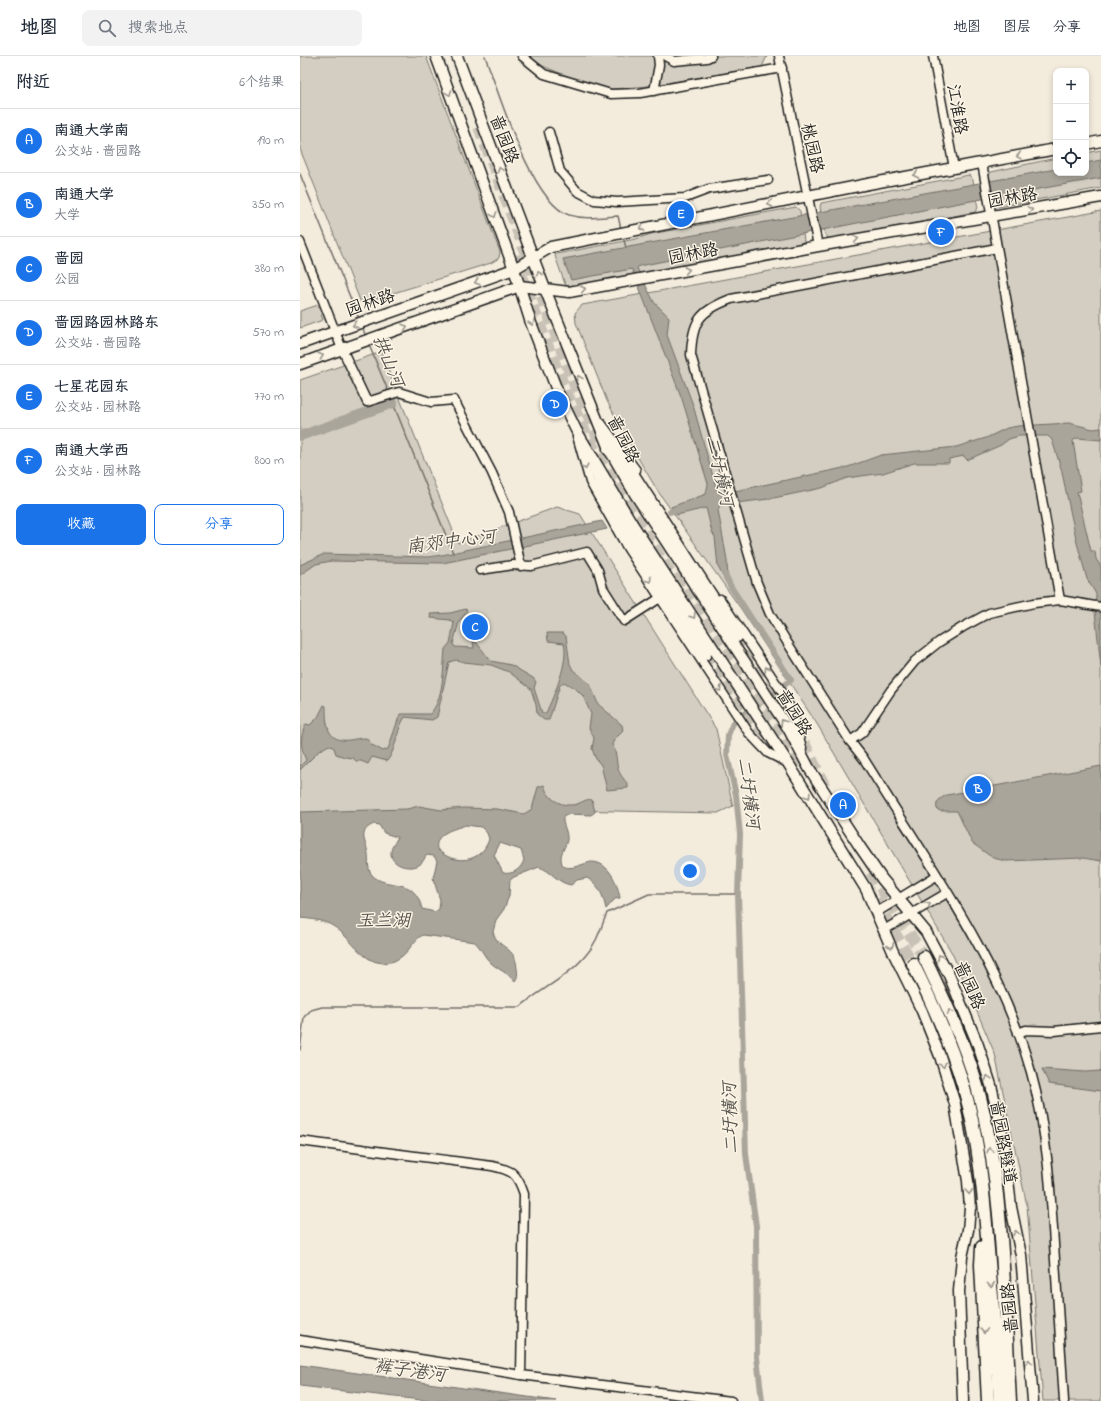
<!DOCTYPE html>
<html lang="zh">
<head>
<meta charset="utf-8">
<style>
	body { margin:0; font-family:"Indie Flower","LXGW WenKai TC",sans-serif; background:#f2f2f3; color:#1f2937 }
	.controls { position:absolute; right:12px; top:12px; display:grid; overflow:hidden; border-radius:8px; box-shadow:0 2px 6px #0003 }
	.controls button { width:36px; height:36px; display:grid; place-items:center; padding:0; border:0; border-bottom:1px solid #e0e1e3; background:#fff; color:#1f2937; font:20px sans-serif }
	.you { position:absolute; left:390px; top:815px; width:14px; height:14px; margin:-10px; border:3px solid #fff; border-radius:50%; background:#1a73e8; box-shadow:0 0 0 6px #1a73e833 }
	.badge { display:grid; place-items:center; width:26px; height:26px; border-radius:50%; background:#1a73e8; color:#fff; font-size:13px; font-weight:700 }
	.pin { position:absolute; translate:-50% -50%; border:2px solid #fff; box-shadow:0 1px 4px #0006 }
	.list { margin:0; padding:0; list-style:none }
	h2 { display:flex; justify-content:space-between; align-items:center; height:52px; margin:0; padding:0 16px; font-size:17px }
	h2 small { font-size:13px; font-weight:400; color:#747a83 }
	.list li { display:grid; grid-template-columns:26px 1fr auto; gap:12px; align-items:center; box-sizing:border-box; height:64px; padding:0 16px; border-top:1px solid #e0e1e3 }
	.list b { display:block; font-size:15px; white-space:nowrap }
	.list p { margin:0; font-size:13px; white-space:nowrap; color:#747a83 }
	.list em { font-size:13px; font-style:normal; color:#747a83 }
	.actions { display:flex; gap:8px; padding:12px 16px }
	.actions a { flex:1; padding:9px 0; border:1px solid #1a73e8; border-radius:8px; text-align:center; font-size:14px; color:#1a73e8 }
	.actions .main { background:#1a73e8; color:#fff }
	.icon { flex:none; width:22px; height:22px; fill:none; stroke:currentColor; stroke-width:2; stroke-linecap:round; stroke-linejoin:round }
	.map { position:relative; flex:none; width:801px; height:1345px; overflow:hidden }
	header { display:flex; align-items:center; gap:24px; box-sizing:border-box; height:56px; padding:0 20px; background:#fff; border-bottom:1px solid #e0e1e3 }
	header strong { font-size:19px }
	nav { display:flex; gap:22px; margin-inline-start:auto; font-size:14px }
	.search { width:280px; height:36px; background:#f2f2f3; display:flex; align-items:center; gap:10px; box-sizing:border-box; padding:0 14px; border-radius:8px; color:#747a83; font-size:15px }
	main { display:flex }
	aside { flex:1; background:#fff }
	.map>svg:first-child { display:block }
</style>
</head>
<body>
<header>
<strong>地图</strong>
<div class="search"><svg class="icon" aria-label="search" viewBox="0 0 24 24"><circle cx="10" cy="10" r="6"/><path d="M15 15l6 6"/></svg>搜索地点</div>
<nav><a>地图</a><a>图层</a><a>分享</a></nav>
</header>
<main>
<aside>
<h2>附近<small>6个结果</small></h2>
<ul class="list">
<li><span class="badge">A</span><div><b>南通大学南</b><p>公交站 · 啬园路</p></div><em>190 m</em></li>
<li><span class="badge">B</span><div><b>南通大学</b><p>大学</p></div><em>350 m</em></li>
<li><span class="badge">C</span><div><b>啬园</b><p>公园</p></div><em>380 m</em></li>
<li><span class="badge">D</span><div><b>啬园路园林路东</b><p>公交站 · 啬园路</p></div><em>570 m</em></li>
<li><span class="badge">E</span><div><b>七星花园东</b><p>公交站 · 园林路</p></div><em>770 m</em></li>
<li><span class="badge">F</span><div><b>南通大学西</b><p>公交站 · 园林路</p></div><em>800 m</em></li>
</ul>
<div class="actions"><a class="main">收藏</a><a>分享</a></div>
</aside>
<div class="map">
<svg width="801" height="1345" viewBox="0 0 801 1345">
	<rect width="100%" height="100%" fill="#f3ecdd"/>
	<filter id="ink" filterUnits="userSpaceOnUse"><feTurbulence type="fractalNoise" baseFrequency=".025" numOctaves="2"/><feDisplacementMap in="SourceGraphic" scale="8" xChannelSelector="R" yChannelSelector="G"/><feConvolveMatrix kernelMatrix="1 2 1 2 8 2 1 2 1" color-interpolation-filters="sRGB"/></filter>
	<g filter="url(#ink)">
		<g fill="#d3cec1" stroke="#78756e">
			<path d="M0,0H126L200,196L199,202L191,207L61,247L0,93Z"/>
			<path d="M227,0H467L462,11L348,30L300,34L243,10Z"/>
			<path d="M801,94V132L698,151L695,149L689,119L691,116L756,102V117H786V97Z"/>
			<path d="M669,119L673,124L678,152L675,156L530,183L525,179L520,151L521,147Z"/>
			<path d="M496,151L500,155L504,185L499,188L446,197L424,203L269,232L265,228L255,200L256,198L336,183L351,178Z"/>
			<path d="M801,155V1345H743L727,1150L695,998L652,897L517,668L441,553L357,434L331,390L307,345L276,267L275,257L282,249Z"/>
			<path d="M18,249L23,264L0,272V255Z"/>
			<path d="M81,296L158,487L257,451L280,458L416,673L433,750L418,757L264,754L197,764L35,761L0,787V324Z"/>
		</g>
		<g fill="#aaa59b" stroke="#716e68" fill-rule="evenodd">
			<path d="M801,104V122L654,148L339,210L337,212L354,246L369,261L367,279L393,349L417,435L421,438L548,411L581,399L656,391L686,382L707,372L718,370L769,367L793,373L801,372V384L776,382L773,385L781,435L777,436L791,495H795L796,503L801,511V611L795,556L796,538L787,523L777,487L761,412L752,384L748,380H719L709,383L701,389L667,404L664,400L649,403V407H614L583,417L547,422L522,432L469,443L420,449L418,454L427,504L428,530L418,511L415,481L412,476L406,452L377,459L371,451L406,438L408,428L382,343L332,213L271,224L263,203L756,113V117H786V107Z"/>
			<path d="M302,465L307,473L143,507L31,505L16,508L0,519V509L24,498L128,501L142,499Z"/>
			<path d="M166,553L167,555L159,566L153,588L155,591L174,592L173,586H176L191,605L211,609L233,622L236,626L234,632L242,657H246C254,639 269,606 264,587L248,585L247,577H263L266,580L270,608L273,614L290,628L298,648L322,669L323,675L315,683L312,688C321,706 311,710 328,728V732L307,734L301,709L296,703L292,693L294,682L289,672L291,658L283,640L276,633L264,626L260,629L249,664H244L237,658L236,649L231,633L209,616L191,609L164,606L156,604L149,606L137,661L132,664L105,661C96,674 97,693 87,705L72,701L68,708L61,705H56L53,702L45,701L36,698L34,692L29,689L20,694L0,714V710L6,704C0,692 0,679 6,668L10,669L18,661L24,649L26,650C26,667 26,687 50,684C55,683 60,682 66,682L72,689L83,695L88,693L100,658H130C144,643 143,613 145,593L150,587L154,567L150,564L131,562L130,558L150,557Z"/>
			<path d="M801,710V805L783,802L706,805L693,802L672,787L657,755H640L637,753C635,745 641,742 647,739Z"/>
			<path d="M244,729C248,744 263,752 277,748C283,746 287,742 292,744L295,756L291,759L269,758L263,761C262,769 268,775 267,784C266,790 261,796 261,802C261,821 284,806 292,806C309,806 318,828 320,842L315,843L306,853C303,840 300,829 287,822L277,824L271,829C257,827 252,815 239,811L214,821L210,824L209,840L204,853L196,864L193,876C198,894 216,889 217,913C218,918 218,921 215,925C208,917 199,914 191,907C184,901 182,893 175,886L123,879C113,883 109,899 94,905C65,915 53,882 33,870C23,864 11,863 0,862V756L107,753L119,750L141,754L164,752L197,753L224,758L232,753L238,731ZM74,768L79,769L84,777L97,781C96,787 90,791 91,798C92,810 110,814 119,809C123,807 124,802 127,799L134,800L137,805L133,822L140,844L139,853L135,856L122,853C114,818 87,835 72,819C66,812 70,801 67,793C66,788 63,783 64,778C65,772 70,770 74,768ZM166,769L181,771L187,777L189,783C182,807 154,810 137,793C134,777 154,773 166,769ZM200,787L221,794L224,804C221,813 213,819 203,817L194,799Z"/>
			<path d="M742,1013L785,1016L801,1015V1035L749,1028Z"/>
			<path d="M0,1309L256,1345H130L0,1330Z"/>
		</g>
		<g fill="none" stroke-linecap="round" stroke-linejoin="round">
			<g stroke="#716e68" stroke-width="1.5">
				<path d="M185,0C199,37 231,146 269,159C286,164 301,161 318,160L321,173"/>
				<path d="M0,118L59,263"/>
				<path d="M323,180L326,192"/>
				<path d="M62,270L66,281"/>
				<path d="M69,289L89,337"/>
				<path d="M91,342L153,497"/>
				<path d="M0,994L4,961L11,954L22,951H220C241,933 268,921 286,899C297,887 301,871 307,857L349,838H438"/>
			</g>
			<g stroke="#aaa59b" stroke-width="6">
				<path d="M370,456L381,452"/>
				<path d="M424,516L431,531L491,624L433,667L428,679L427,699L436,739L440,778L438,838L446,1098L456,1170L457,1301L462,1345"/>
			</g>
			<path stroke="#aaa59b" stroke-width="10" d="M0,380L93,347"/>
			<g stroke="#c8c2b6" stroke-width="12" stroke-dasharray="12 6" stroke-linecap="butt">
				<path d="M179,71L275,330L300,386"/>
				<path d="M214,200C238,264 260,329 292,389C319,438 350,485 380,532"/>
				<path d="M379,516L504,711"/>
				<path d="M437,580L495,668L526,733"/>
				<path d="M405,598L448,665L483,707"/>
				<path d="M571,816L624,901"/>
				<path d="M575,844L613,908"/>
			</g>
			<defs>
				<g id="minor">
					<path d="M222,0L244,18L311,38L340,37L482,12"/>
					<path d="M365,0L374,5L407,2L411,0"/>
					<path d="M479,0L518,190"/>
					<path d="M633,0L654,112"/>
					<path d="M354,35L359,9L358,0"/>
					<path d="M249,76L260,115L277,135L294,144L317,146L385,142L409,133L468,124"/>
					<path d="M682,107L760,544"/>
					<path d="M0,186L42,293L67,346L99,336L131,346L154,344L192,417L209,456L221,510"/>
					<path d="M697,192L431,243C399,255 392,266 391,299L457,527L470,558L487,586L550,685L564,703C625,803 699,901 731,1016C748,1077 751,1141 755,1204C758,1251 761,1298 764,1345"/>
					<path d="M301,367L336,414"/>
					<path d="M277,380L290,426L328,493L449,677L468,697L488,707"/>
					<path d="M180,514L213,509L231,510L287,496L298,514L303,532L324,565L360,542"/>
					<path d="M420,543L484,639L494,661L502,692"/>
					<path d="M550,685L562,677L591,634L615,605L639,586L663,571L689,557L734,547L760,544L801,551"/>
					<path d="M577,856L636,820"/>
					<path d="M584,874L647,837"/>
					<path d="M718,977L726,974L754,975L801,970"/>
					<path d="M0,1085L192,1110C212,1114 217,1117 224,1138L221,1319"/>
					<path d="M0,1284L221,1319L431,1345"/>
				</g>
				<g id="major">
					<path d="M136,0L214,213L231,267L258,337L276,374L333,469L488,707L566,833L594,898L622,955L640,1000L655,1048L668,1125L670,1152L668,1174L662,1201L659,1235L663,1345"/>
					<path d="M157,0L245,233L309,393L335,438L488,672L509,712L560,791L582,823L626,876L649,919L678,989L691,1029L704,1086L711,1151L721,1199L733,1345"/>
					<path d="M786,88L801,85"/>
					<path d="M0,288L214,213L251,191L568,128L756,93"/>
					<path d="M0,308L220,230L269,236L518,190L801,141"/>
				</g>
				<g id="highway">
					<path d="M309,393L331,416L437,580"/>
					<path d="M292,402L305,439L335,491L405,598"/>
					<path d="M624,901C644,943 664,985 677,1030C704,1128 704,1243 710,1345"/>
					<path d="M613,908C633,948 651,988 664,1032C679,1084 684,1139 688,1194C692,1244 697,1294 700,1345"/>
					<path d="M682,1191L681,1209L688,1345"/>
				</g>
			</defs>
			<use href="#minor" stroke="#1c1c1c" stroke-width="11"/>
			<use href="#major" stroke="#1c1c1c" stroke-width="13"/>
			<use href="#highway" stroke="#1c1c1c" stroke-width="15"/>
			<use href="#minor" stroke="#fcf5e5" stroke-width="8"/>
			<use href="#major" stroke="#fcf5e5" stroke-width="10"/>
			<use href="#highway" stroke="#fcf5e5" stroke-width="12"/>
		</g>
		<defs><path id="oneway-chevron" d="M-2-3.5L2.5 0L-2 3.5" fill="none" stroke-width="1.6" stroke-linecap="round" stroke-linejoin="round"/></defs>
		<g stroke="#97938b">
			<use href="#oneway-chevron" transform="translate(149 37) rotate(70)"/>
			<use href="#oneway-chevron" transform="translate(719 100) rotate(170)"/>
			<use href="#oneway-chevron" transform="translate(200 114) rotate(-111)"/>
			<use href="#oneway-chevron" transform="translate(616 119) rotate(169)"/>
			<use href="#oneway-chevron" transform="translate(470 148) rotate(169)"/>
			<use href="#oneway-chevron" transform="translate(730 154) rotate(-10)"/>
			<use href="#oneway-chevron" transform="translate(194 159) rotate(70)"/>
			<use href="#oneway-chevron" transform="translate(342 172) rotate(169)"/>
			<use href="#oneway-chevron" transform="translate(556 183) rotate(-10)"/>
			<use href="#oneway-chevron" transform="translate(387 214) rotate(-11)"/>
			<use href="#oneway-chevron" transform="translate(239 218) rotate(-110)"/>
			<use href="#oneway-chevron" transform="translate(177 226) rotate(161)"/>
			<use href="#oneway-chevron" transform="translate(283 233) rotate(-11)"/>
			<use href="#oneway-chevron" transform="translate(232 267) rotate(71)"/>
			<use href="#oneway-chevron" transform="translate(55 269) rotate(161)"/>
			<use href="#oneway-chevron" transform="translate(105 271) rotate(-19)"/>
			<use href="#oneway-chevron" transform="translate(21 300) rotate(-19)"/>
			<use href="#oneway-chevron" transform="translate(279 322) rotate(-111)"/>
			<use href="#oneway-chevron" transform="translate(285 411) rotate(74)"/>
			<use href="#oneway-chevron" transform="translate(349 524) rotate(57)"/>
			<use href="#oneway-chevron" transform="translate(393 560) rotate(57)"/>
			<use href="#oneway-chevron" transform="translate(467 613) rotate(-124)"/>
			<use href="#oneway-chevron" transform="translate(419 633) rotate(56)"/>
			<use href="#oneway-chevron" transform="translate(483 666) rotate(-123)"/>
			<use href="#oneway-chevron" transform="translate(508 740) rotate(58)"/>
			<use href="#oneway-chevron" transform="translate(628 849) rotate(-30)"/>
			<use href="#oneway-chevron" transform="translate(591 890) rotate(68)"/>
			<use href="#oneway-chevron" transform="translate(640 901) rotate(-118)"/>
			<use href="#oneway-chevron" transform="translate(650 956) rotate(-113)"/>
			<use href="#oneway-chevron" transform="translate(643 1009) rotate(73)"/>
			<use href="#oneway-chevron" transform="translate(688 1022) rotate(-108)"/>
			<use href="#oneway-chevron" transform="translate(690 1094) rotate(-100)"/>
			<use href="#oneway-chevron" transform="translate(669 1136) rotate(87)"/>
			<use href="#oneway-chevron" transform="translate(716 1177) rotate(-101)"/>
			<use href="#oneway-chevron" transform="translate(691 1229) rotate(85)"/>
			<use href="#oneway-chevron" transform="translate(684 1275) rotate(88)"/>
			<use href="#oneway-chevron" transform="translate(729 1306) rotate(-95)"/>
		</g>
	</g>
	<g text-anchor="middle" stroke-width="3" stroke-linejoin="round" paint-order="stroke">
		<g font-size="17" fill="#1c1c1c" stroke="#fcf5e5">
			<text transform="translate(658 53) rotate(80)" y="6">江淮路</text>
			<text transform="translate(205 83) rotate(69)" y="6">啬园路</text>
			<text transform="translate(513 92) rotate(78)" y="6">桃园路</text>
			<text transform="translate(712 141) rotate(-10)" y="6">园林路</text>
			<text transform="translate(393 197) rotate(-11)" y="6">园林路</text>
			<text transform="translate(70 246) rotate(-19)" y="6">园林路</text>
			<text transform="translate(324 383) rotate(64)" y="6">啬园路</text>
			<text transform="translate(495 656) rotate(59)" y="6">啬园路</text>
			<text transform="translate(670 929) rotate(66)" y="6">啬园路</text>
			<text transform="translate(704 1086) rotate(80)" y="6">啬园路隧道</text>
			<text transform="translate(709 1252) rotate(-95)" y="6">啬园路</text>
		</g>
		<g font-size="18" font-style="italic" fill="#55534f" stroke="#fcf5e5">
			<text transform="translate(89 305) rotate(68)" y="6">拱山河</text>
			<text transform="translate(420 415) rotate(77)" y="6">二圩横河</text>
			<text transform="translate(151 485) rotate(-7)" y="6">南郊中心河</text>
			<text transform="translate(449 737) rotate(82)" y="6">二圩横河</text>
			<text x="83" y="870">玉兰湖</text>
			<text transform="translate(430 1062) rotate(-92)" y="6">二圩横河</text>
			<text transform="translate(110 1314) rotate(8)" y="6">裤子港河</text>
		</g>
	</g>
</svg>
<div class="controls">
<button>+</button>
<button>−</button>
<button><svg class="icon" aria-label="locate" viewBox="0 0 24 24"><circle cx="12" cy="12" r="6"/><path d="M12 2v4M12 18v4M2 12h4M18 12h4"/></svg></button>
</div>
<div class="you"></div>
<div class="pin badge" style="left:543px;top:749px">A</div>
<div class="pin badge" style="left:678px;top:733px">B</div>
<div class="pin badge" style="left:175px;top:571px">C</div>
<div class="pin badge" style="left:255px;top:348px">D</div>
<div class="pin badge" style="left:381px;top:158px">E</div>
<div class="pin badge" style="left:641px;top:176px">F</div>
</div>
</main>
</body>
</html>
